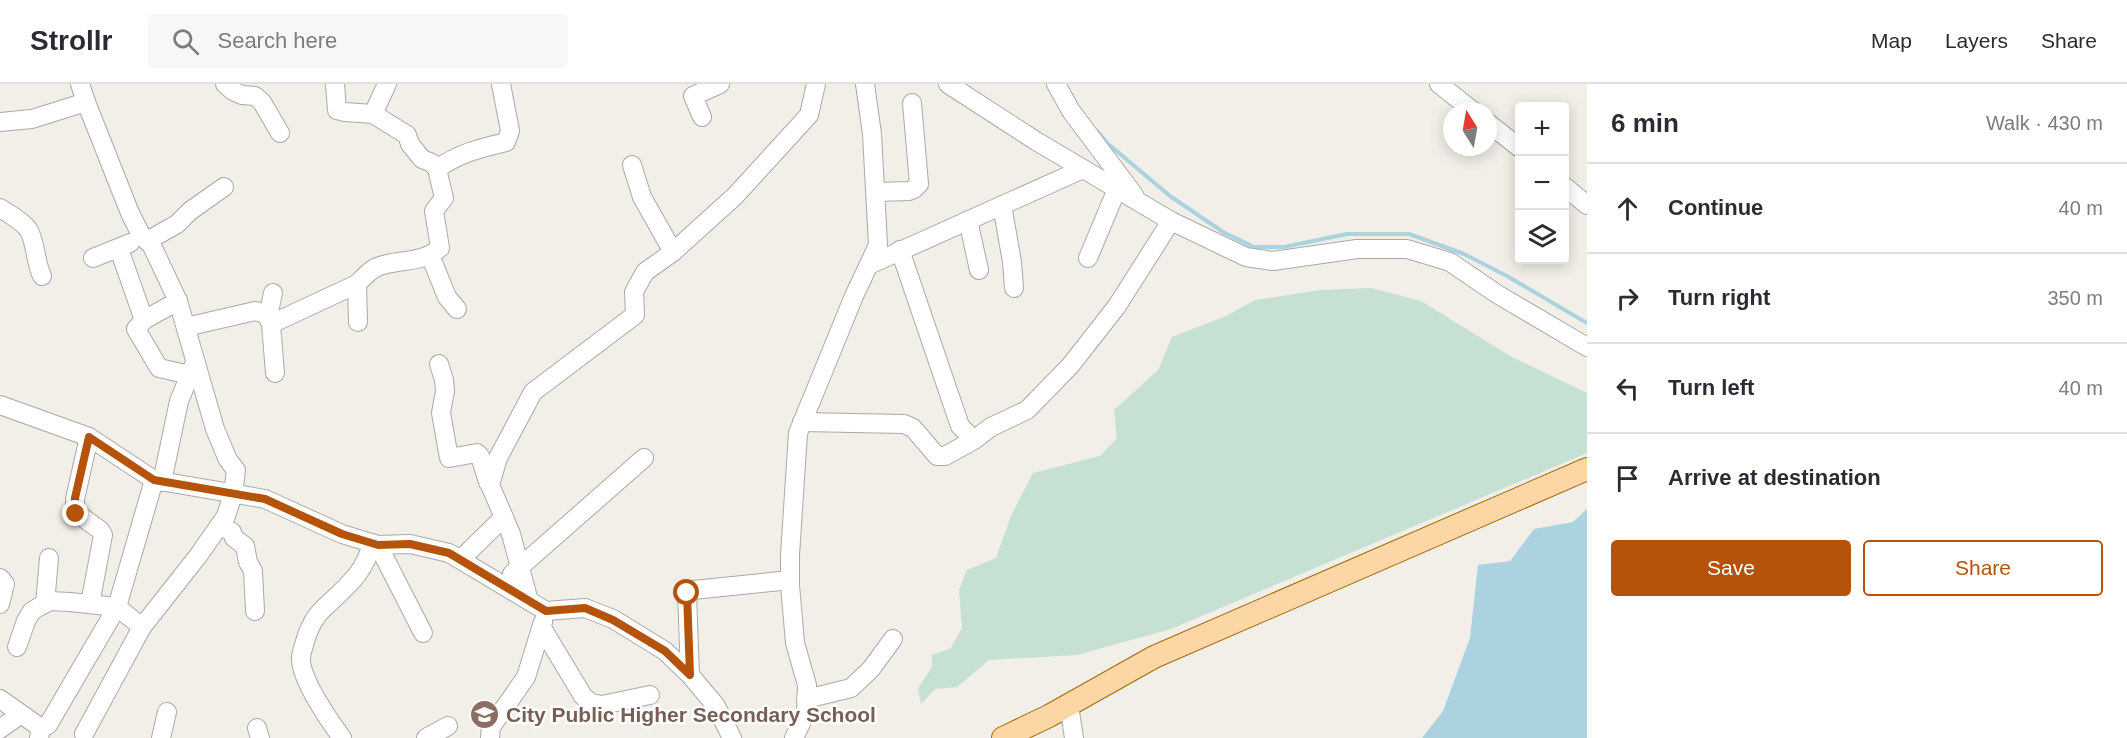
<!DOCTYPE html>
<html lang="en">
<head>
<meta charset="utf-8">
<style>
	body { margin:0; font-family:Arial,sans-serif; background:#f7f7f7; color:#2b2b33 }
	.controls { position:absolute; right:18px; top:18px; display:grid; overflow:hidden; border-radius:6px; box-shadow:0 3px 15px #0003 }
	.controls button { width:54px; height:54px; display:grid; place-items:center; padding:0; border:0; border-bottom:2px solid #e1e1e2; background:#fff; color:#2b2b33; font:30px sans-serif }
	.compass { position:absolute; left:1443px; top:18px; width:54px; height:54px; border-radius:50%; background:#fff; box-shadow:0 3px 15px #0003; rotate:349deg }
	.stop { position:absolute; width:18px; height:18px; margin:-14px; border:4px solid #b45309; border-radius:50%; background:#fff }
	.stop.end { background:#b45309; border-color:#fff; box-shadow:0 2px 6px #0008 }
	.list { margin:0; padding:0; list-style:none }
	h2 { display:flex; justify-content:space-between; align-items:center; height:78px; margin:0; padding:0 24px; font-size:26px }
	h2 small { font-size:20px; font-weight:400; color:#7c7c81 }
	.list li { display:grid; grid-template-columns:39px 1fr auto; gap:18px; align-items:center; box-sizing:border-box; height:90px; padding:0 24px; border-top:2px solid #e1e1e2 }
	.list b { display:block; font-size:22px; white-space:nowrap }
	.list em { font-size:20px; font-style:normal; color:#7c7c81 }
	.actions { display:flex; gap:12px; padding:18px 24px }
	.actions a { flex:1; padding:14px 0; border:2px solid #b45309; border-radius:6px; text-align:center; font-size:21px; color:#b45309 }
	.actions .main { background:#b45309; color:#fff }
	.icon { flex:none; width:33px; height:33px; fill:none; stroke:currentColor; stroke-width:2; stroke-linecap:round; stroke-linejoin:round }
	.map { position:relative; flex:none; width:1587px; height:654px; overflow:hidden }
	header { display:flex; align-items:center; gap:36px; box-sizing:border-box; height:84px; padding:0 30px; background:#fff; border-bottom:2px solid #e1e1e2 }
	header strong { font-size:28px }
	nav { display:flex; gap:33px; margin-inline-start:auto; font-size:21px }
	.search { width:420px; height:54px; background:#f7f7f7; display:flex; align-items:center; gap:15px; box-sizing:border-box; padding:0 21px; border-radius:6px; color:#7c7c81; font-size:22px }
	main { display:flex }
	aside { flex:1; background:#fff }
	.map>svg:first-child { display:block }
</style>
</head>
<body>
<header>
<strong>Strollr</strong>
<div class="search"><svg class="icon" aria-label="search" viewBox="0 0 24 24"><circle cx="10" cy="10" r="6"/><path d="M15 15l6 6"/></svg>Search here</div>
<nav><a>Map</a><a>Layers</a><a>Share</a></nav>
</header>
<main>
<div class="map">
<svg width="1587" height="654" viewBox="0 0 1587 654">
	<rect width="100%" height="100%" fill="#f2efe9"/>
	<path fill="#c6e0d4" d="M1371,204L1421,217L1512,273L1587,309V369L1171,545L1077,571L989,576L957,603L935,605L921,620L918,604L932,583V571L950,565L962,544L959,506L967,486L996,474L1011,432L1033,389L1100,372L1117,354L1114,326L1158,286L1172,253L1226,232L1255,216L1320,206Z"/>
	<path fill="#aad3df" d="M1587,425V654H1422L1443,627L1470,554L1478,481L1510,477L1534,445L1573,438Z"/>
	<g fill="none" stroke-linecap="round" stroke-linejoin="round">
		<path stroke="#aad3df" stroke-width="4" d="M1097,47L1107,59L1170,112L1223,148L1254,163H1284L1347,150H1409L1464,170L1507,192L1587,239"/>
		<defs>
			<g id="minor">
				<path d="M80,0L86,18"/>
				<path d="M225,0L233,7L242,11L255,12L262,18L280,49"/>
				<path d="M948,0L1036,57L1171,137L1246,173L1273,177L1357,165H1407L1450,178L1497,210L1587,263"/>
				<path d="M1056,0L1071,27L1134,111"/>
				<path d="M1439,0L1473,27"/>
				<path d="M373,30L387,0"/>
				<path d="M702,33L693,12L720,0"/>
				<path d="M0,38L32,35L86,18L130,129L141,151L152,162L178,217L215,345L228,376L236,386L233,410L226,432L198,472L142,543L84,650"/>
				<path d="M1488,39L1520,64"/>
				<path d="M632,81L642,113L673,168"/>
				<path d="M437,85C459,69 481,64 506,58L510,47L501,0"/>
				<path d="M1564,102L1587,121"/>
				<path d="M876,108L909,107L914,105L919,100L912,19"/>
				<path d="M1002,121L1012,178L1014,204"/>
				<path d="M0,124C9,130 21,136 28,145C36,157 35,178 42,192"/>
				<path d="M968,136L979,186"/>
				<path d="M147,157L177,140L190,127L224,103"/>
				<path d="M119,165L144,236"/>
				<path d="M900,166L960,342L974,356"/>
				<path d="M430,171L447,213L457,225"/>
				<path d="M93,174L130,159"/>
				<path d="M1088,174L1117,105"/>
				<path d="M869,181L1083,85"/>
				<path d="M357,200L358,238"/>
				<path d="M178,217L144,236L136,245L159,284L190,291"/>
				<path d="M268,232L273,209"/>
				<path d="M186,243L255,227L266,230L271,240"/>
				<path d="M439,280L444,296L445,307L441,329L449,374L477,369L480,372L488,398L490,401"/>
				<path d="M275,289L271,240L357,200C363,194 368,188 375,184C396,174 420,181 440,164L434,127L444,114L437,85L432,79L422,75L410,60L407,51L373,30L345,28L337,26L335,0"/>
				<path d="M0,321L89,353L154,396L265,415L342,450L378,461L410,460L449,469L546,527L585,524L613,535L665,567L690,591L716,622L732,654"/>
				<path d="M802,338L904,340L913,344L937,372H945L974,356L991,343L1027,326L1070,282L1117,222L1171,137"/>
				<path d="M89,353L75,415V428L100,446L103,451L90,520"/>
				<path d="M162,398L179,317L194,281"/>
				<path d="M221,442L232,448L234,454L245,462L248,478L253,487L255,527"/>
				<path d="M378,461L423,549"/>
				<path d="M461,475L504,433"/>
				<path d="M512,490L644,374"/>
				<path d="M0,494L5,500L0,520"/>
				<path d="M529,517L511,450L490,401L498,374L533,308L635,231L634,208L645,188L673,168L735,112L809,31L816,0"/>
				<path d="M45,520L49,474"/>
				<path d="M542,544L583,612L591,619L602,621L650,611"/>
				<path d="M17,563L26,537L32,527L49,517L70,518L117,523L142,543"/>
				<path d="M690,591L687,509L693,506L790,496"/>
				<path d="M0,615L41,644"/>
				<path d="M806,615L851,604L871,585L893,555"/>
				<path d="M1069,621L1074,654"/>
				<path d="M257,644L260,654"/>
				<path d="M0,645L21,630"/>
				<path d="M39,654L41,644L48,641L117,523L154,396"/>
				<path d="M161,654L167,628"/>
				<path d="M342,654C330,638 299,593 301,573C302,566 305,558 307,551C310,543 315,533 321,527C343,505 364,492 372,459"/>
				<path d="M426,654L448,642"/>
				<path d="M490,654L491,643L526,593L543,538"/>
				<path d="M794,654L806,629L807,601L795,559L790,501V471L798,349L854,212L878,161L872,50L865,0"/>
			</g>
			<path id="major" d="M1003,654L1049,632L1154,573L1587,385"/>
		</defs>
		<use href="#minor" stroke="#a9a9a9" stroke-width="20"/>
		<use href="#major" stroke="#a06b00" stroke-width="24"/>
		<use href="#minor" stroke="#fff" stroke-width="18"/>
		<use href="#major" stroke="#fcd6a4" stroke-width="22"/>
	</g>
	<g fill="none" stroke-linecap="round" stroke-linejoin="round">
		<path stroke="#b45309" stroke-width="8" d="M76,430L75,414L89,353L154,396L265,415L342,450L378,461L410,460L449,469L546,527L585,524L613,536L665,567L690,591L687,509"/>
	</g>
	<defs>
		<symbol id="school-disc" viewBox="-11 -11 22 22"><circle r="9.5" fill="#8d6e63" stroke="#fff"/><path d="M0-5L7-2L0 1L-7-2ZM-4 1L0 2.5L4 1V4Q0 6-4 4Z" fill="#fff"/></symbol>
	</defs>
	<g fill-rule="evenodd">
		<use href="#school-disc" x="468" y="614" width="33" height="33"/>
	</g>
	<g text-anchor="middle" stroke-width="5" stroke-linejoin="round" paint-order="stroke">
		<g font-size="21" font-weight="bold" fill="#785e54" stroke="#fff" text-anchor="start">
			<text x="506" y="638">City Public Higher Secondary School</text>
		</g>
	</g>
</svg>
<div class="controls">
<button>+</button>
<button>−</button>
<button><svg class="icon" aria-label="layers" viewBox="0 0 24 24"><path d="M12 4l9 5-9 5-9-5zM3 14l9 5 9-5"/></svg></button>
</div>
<svg class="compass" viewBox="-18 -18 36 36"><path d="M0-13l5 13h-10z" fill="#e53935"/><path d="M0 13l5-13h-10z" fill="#7c7c81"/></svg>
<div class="stop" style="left:687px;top:509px"></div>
<div class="stop end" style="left:76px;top:430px"></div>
</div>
<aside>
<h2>6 min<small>Walk · 430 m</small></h2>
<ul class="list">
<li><svg class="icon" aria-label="ahead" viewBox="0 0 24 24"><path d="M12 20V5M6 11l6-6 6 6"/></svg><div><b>Continue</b></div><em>40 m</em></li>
<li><svg class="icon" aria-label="right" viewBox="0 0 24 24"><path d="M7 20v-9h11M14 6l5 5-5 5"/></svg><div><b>Turn right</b></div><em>350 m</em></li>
<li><svg class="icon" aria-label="left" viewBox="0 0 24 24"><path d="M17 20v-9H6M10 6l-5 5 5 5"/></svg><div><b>Turn left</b></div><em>40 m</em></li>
<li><svg class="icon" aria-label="arrive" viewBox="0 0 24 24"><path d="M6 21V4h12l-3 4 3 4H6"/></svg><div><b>Arrive at destination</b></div></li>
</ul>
<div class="actions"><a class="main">Save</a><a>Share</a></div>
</aside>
</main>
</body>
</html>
